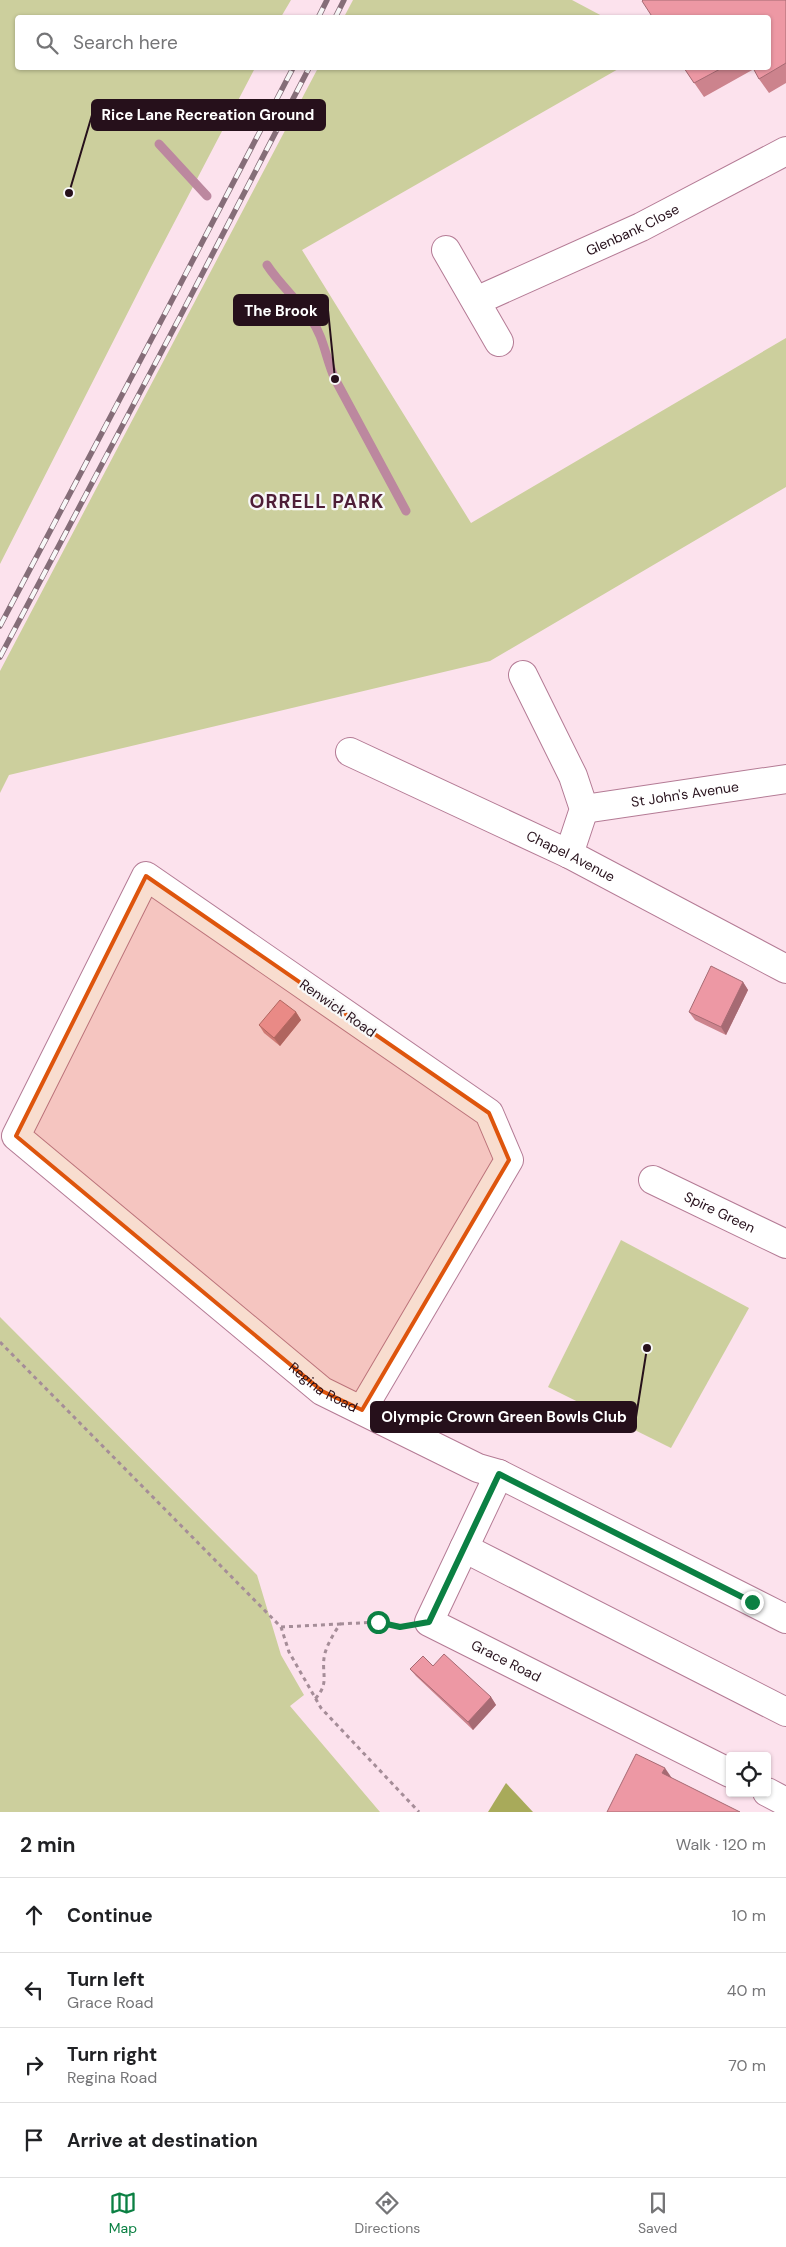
<!DOCTYPE html>
<html lang="en">
<head>
<meta charset="utf-8">
<style>
	body { margin:0; font-family:"DM Sans",sans-serif; background:#f2f2f2; color:#202124 }
	.controls { position:absolute; right:15px; bottom:15px; display:grid; overflow:hidden; border-radius:5px; box-shadow:0 1px 4px #0004 }
	.controls button { width:45px; height:45px; display:grid; place-items:center; padding:0; border:0; border-bottom:1px solid #e0e0e0; background:#fff; color:#202124; font:25px sans-serif }
	.stop { position:absolute; width:15px; height:15px; margin:-11px; border:4px solid #0b8043; border-radius:50%; background:#fff }
	.stop.end { background:#0b8043; border-color:#fff; box-shadow:0 1px 5px #0008 }
	.list { margin:0; padding:0; list-style:none }
	h2 { display:flex; justify-content:space-between; align-items:center; height:65px; margin:0; padding:0 20px; font-size:21px }
	h2 small { font-size:16px; font-weight:400; color:#757577 }
	.list li { display:grid; grid-template-columns:32px 1fr auto; gap:15px; align-items:center; box-sizing:border-box; height:75px; padding:0 20px; border-top:1px solid #e0e0e0 }
	.list b { display:block; font-size:19px; white-space:nowrap }
	.list p { margin:0; font-size:16px; white-space:nowrap; color:#757577 }
	.list em { font-size:16px; font-style:normal; color:#757577 }
	.icon { flex:none; width:28px; height:28px; fill:none; stroke:currentColor; stroke-width:2; stroke-linecap:round; stroke-linejoin:round }
	.map { position:relative; flex:none; width:786px; height:1812px; overflow:hidden }
	.search { position:absolute; background:#fff; box-shadow:0 1px 4px #0004; left:15px; right:15px; top:15px; height:55px; display:flex; align-items:center; gap:12px; box-sizing:border-box; padding:0 18px; border-radius:5px; color:#757577; font-size:19px }
	.sheet { height:365px; background:#fff }
	nav { display:flex; justify-content:space-around; align-items:center; box-sizing:border-box; height:70px; border-top:1px solid #e0e0e0; background:#fff; font-size:14px; color:#757577 }
	nav a { display:grid; justify-items:center; gap:2px }
	nav .on { color:#0b8043 }
	.map>svg:first-child { display:block }
</style>
</head>
<body>
<div class="map">
<svg width="786" height="1812" viewBox="0 0 786 1812">
	<rect width="100%" height="100%" fill="#fce2ed"/>
	<g fill="#cccf9d">
		<path d="M0,0H291L281,17L18,18V68H255L151,267L0,564Z"/>
		<path d="M353,0H572L604,17H344Z"/>
		<path d="M318,68H620L302,250L471,523L786,338V487L490,661L9,775L0,793V671Z"/>
		<path d="M621,1240L749,1308L671,1448L548,1387Z"/>
		<path d="M0,1317L257,1575L281,1655L304,1695L290,1706L380,1812H0Z"/>
	</g>
	<path fill="#a8aa5a" d="M506,1783L533,1812H488Z"/>
	<g fill="none" stroke-linecap="round" stroke-linejoin="round">
		<g stroke="#bc889f" stroke-width="9">
			<path d="M159,144L207,196"/>
			<path d="M267,265C280,285 298,300 311,319C324,337 326,360 335,379L406,511"/>
		</g>
		<defs>
			<g id="minor">
				<path d="M446,250L499,342"/>
				<path id="s1" d="M476,301L641,227L786,151"/>
				<path d="M523,675L573,776L584,809L569,854"/>
				<path id="s2" d="M350,752L569,854L786,969"/>
				<path id="s3" d="M584,809L786,779"/>
				<path id="s4" d="M653,1180L786,1244"/>
				<path id="s5" d="M362,1410L509,1160L489,1113L146,876L16,1136L322,1391L478,1468L499,1474L786,1619"/>
				<path id="s6" d="M499,1474L429,1622L730,1773"/>
				<path d="M464,1548L786,1712"/>
				<path d="M767,1792L786,1802"/>
			</g>
		</defs>
		<use href="#minor" stroke="#b47b95" stroke-width="30"/>
		<g stroke="#a58d98" stroke-width="3" stroke-dasharray="4 4" stroke-linecap="butt">
			<path d="M0,1342L281,1627L289,1652L321,1708L419,1812"/>
			<path d="M340,1624L377,1622L403,1626"/>
			<path d="M281,1627L340,1624C334,1633 328,1643 325,1653C320,1673 331,1682 315,1699"/>
		</g>
		<use href="#minor" stroke="#fff" stroke-width="28"/>
		<defs>
			<g id="rail">
				<path d="M318,18L327,0"/>
				<path d="M335,18L344,0"/>
				<path d="M0,626L170,304L293,68"/>
				<path d="M0,657L183,311L309,68"/>
			</g>
		</defs>
		<use href="#rail" stroke="#856d78" stroke-width="5.5"/>
		<use href="#rail" stroke="#f8f8f8" stroke-width="4" stroke-dasharray="11" stroke-linecap="butt"/>
	</g>
	<g fill="#cc838d">
		<path d="M786,0V83L769,93L759,79L754,69L704,97L684,68H768Z"/>
		<path d="M743,982L748,990L726,1035L695,1020L689,1012Z"/>
		<path d="M296,1012L301,1020L280,1046L264,1033L259,1025Z"/>
		<path d="M433,1666L491,1697L496,1705L473,1730L416,1676L410,1669Z"/>
	</g>
	<g fill="#a66a73">
		<path d="M743,982L748,990L726,1035L721,1027Z"/>
		<path d="M296,1012L301,1020L280,1046L274,1038Z"/>
		<path d="M491,1697L496,1705L473,1730L468,1722Z"/>
		<path d="M665,1768L678,1787L662,1773Z"/>
	</g>
	<g fill="#ed98a4" stroke="#a66a73">
		<path d="M643,0H786V63L759,79L753,68H768V18H653L642,1Z"/>
		<path d="M684,68H722L694,83Z"/>
		<path d="M711,966L743,982L721,1027L689,1012Z"/>
		<path d="M280,1000L296,1012L274,1038L259,1025Z"/>
		<path d="M444,1654L491,1697L468,1722L410,1669L423,1656L433,1666Z"/>
		<path d="M636,1754L665,1768L662,1773L740,1812H607Z"/>
	</g>
	<g fill="none" stroke-linecap="round" stroke-linejoin="round">
		<path stroke="#0b8043" stroke-width="6" d="M378,1622L400,1627L429,1622L499,1474L752,1602"/>
	</g>
	<path fill="#de550d" fill-opacity="0.2" stroke="#de550d" stroke-width="4" stroke-linejoin="round" d="M146,876L489,1113L509,1160L362,1410L322,1391L16,1136Z"/>
	<g text-anchor="middle" stroke-width="4.5" stroke-linejoin="round" paint-order="stroke">
		<g font-size="14" fill="#26101b" stroke="#f8f8f8">
			<text dy="5" stroke="none"><textPath href="#s1" startOffset="172">Glenbank Close</textPath></text>
			<text dy="5" stroke="none"><textPath href="#s3" startOffset="102">St John's Avenue</textPath></text>
			<text dy="5" stroke="none"><textPath href="#s2" startOffset="244">Chapel Avenue</textPath></text>
			<text transform="translate(338 1008) rotate(35)" y="5">Renwick Road</text>
			<text dy="5" stroke="none"><textPath href="#s4" startOffset="74">Spire Green</textPath></text>
			<text dy="5" stroke="none"><textPath href="#s5" startOffset="1446">Regina Road</textPath></text>
			<text dy="5" stroke="none"><textPath href="#s6" startOffset="250">Grace Road</textPath></text>
		</g>
		<g font-size="19" font-weight="bold" letter-spacing="1" fill="#4e1e37" stroke="#f8f8f8">
			<text x="317" y="508">ORRELL PARK</text>
		</g>
	</g>
	<path fill="none" stroke="#26101b" stroke-width="2" d="M69 193L92 115M335 379L328 310M647 1348L636 1417"/>
	<g fill="#26101b" stroke="#f8f8f8" stroke-width="2">
		<circle cx="69" cy="193" r="5"/>
		<circle cx="335" cy="379" r="5"/>
		<circle cx="647" cy="1348" r="5"/>
	</g>
	<g fill="#26101b" stroke="#26101b" stroke-width="2">
		<rect x="92" y="100" width="233" height="30" rx="5"/>
		<rect x="234" y="295" width="94" height="30" rx="5"/>
		<rect x="371" y="1402" width="265" height="30" rx="5"/>
	</g>
	<g font-size="15" text-anchor="middle" font-weight="bold" fill="#fff">
		<text x="208" y="120">Rice Lane Recreation Ground</text>
		<text x="281" y="316">The Brook</text>
		<text x="504" y="1422">Olympic Crown Green Bowls Club</text>
	</g>
</svg>
<div class="controls">
<button><svg class="icon" aria-label="locate" viewBox="0 0 24 24"><circle cx="12" cy="12" r="6"/><path d="M12 2v4M12 18v4M2 12h4M18 12h4"/></svg></button>
</div>
<div class="stop" style="left:378px;top:1622px"></div>
<div class="stop end" style="left:752px;top:1602px"></div>
<div class="search"><svg class="icon" aria-label="search" viewBox="0 0 24 24"><circle cx="10" cy="10" r="6"/><path d="M15 15l6 6"/></svg>Search here</div>
</div>
<section class="sheet">
<h2>2 min<small>Walk · 120 m</small></h2>
<ul class="list">
<li><svg class="icon" aria-label="ahead" viewBox="0 0 24 24"><path d="M12 20V5M6 11l6-6 6 6"/></svg><div><b>Continue</b></div><em>10 m</em></li>
<li><svg class="icon" aria-label="left" viewBox="0 0 24 24"><path d="M17 20v-9H6M10 6l-5 5 5 5"/></svg><div><b>Turn left</b><p>Grace Road</p></div><em>40 m</em></li>
<li><svg class="icon" aria-label="right" viewBox="0 0 24 24"><path d="M7 20v-9h11M14 6l5 5-5 5"/></svg><div><b>Turn right</b><p>Regina Road</p></div><em>70 m</em></li>
<li><svg class="icon" aria-label="arrive" viewBox="0 0 24 24"><path d="M6 21V4h12l-3 4 3 4H6"/></svg><div><b>Arrive at destination</b></div></li>
</ul>
</section>
<nav>
<a class="on"><svg class="icon" aria-label="map" viewBox="0 0 24 24"><path d="M3 6l6-2 6 2 6-2v14l-6 2-6-2-6 2zM9 4v14M15 6v14"/></svg>Map</a>
<a><svg class="icon" aria-label="directions" viewBox="0 0 24 24"><path d="M12 3l9 9-9 9-9-9zM9 14v-3h6M13 9l2 2-2 2"/></svg>Directions</a>
<a><svg class="icon" aria-label="saved" viewBox="0 0 24 24"><path d="M7 4h10v16l-5-4-5 4z"/></svg>Saved</a>
</nav>
</body>
</html>
